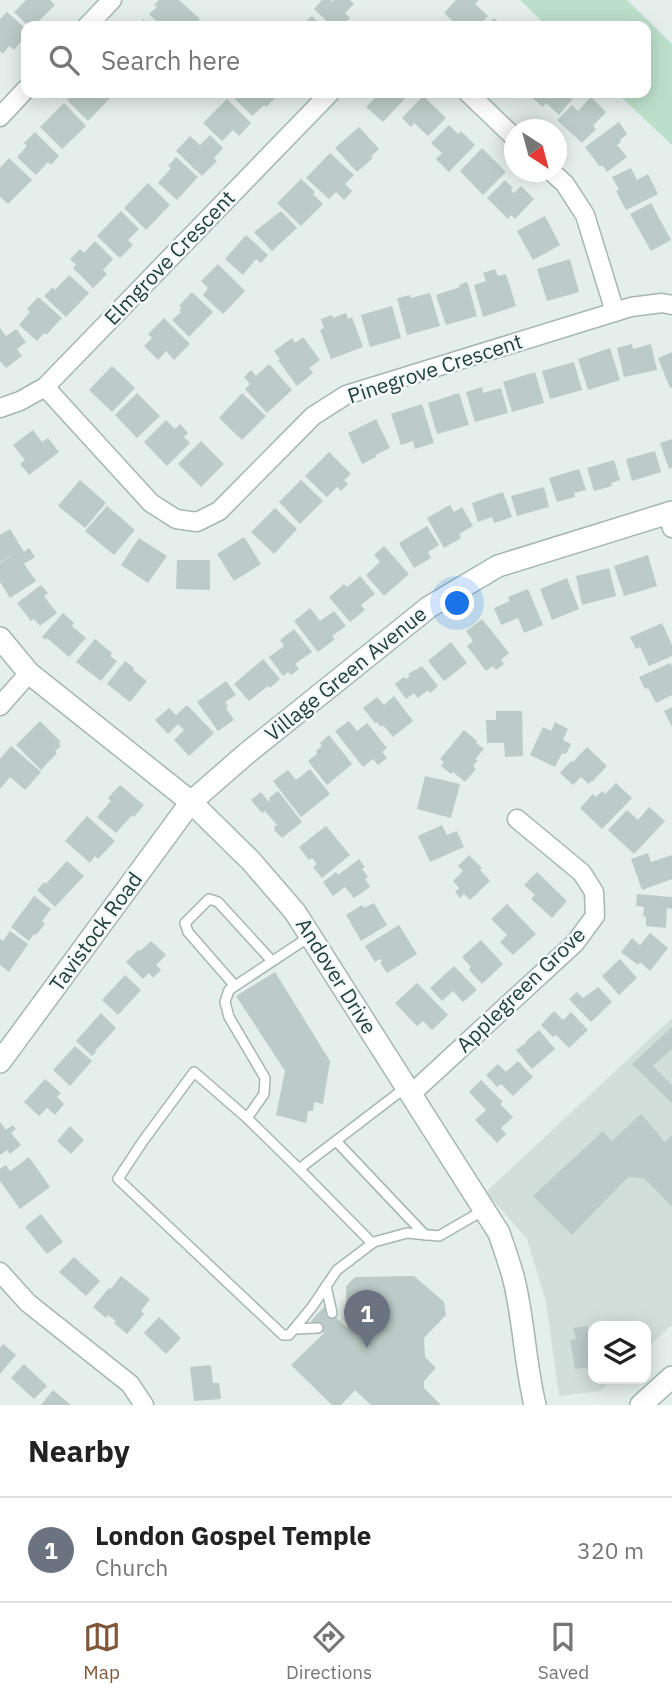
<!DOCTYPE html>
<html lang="en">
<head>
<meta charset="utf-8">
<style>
	body { margin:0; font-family:"IBM Plex Sans",sans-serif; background:#f6f6f6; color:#222 }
	.controls { position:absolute; right:21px; bottom:21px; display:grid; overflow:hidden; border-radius:14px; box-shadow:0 4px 18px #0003 }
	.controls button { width:63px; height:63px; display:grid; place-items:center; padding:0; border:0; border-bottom:2px solid #e0e0e0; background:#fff; color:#222; font:35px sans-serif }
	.compass { position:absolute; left:504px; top:119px; width:63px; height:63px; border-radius:50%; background:#fff; box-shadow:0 4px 18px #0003; rotate:144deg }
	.you { position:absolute; left:458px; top:604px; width:24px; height:24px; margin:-18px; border:5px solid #fff; border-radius:50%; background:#1a73e8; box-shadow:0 0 0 10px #1a73e833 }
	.badge { display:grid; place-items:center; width:46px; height:46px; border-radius:50%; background:#81573b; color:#fff; font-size:23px; font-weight:700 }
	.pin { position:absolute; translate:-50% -58px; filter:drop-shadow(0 2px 4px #0008) }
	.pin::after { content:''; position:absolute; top:37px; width:24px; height:21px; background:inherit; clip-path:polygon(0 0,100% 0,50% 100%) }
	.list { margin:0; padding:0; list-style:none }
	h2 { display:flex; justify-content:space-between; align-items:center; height:91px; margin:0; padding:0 28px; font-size:30px }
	h2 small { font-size:23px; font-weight:400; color:#767676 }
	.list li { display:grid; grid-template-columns:46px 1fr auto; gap:21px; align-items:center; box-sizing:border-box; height:105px; padding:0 28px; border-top:2px solid #e0e0e0 }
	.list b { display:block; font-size:26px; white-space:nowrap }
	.list p { margin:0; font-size:23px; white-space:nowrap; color:#767676 }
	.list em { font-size:23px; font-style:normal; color:#767676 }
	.icon { flex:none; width:38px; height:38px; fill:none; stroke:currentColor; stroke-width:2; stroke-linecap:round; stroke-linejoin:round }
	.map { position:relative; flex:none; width:672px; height:1405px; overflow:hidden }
	.search { position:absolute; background:#fff; box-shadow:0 4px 18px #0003; left:21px; right:21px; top:21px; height:77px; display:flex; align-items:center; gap:18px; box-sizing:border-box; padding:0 24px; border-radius:14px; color:#767676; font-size:26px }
	.sheet { height:196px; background:#fff }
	nav { display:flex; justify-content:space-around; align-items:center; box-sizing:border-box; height:98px; border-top:2px solid #e0e0e0; background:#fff; font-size:19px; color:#767676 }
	nav a { display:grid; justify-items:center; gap:4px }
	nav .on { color:#81573b }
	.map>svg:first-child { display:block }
</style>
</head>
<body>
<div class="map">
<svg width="672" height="1405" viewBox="0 0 672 1405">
	<rect width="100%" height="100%" fill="#e4eeeb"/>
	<path fill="#d2deda" d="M672,1018V1325L646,1349V1326H593V1379H613L600,1391L559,1396L546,1302L527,1239L486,1192Z"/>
	<path fill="#bcdfcb" d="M520,0H627L672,44V145L617,93H646V26H547Z"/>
	<g fill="#bccbc7">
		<path d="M26,0H50L55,5L34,26H28L14,12Z"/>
		<path d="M159,0H179L200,19L193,26H162L149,14L157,7L154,5Z"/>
		<path d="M322,0H331L333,2L334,0H350L354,4L345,13L350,18L342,26H332L314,9Z"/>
		<path d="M456,0H479L475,4L488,16L478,26H458L444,13Z"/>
		<path d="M7,12L26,29V35L14,50L9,46L3,54L0,51V19Z"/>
		<path d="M312,16L322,26H307L304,23Z"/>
		<path d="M494,18L502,26H486Z"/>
		<path d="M143,19L150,26H136L142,21Z"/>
		<path d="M74,93H109L112,96L88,121L67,100Z"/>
		<path d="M239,93H276L278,95L266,107L264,105L252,116L234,98Z"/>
		<path d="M380,93H410L383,122L366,107Z"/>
		<path d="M533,93H572L575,96L559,115L546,103L543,107L530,96Z"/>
		<path d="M423,96L446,118L428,136L414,123L411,127L402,118Z"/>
		<path d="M591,97L606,112L593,126L596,129L582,143L557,120L572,105L578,111Z"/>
		<path d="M227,99L251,123L239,136L233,130L222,141L203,123Z"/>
		<path d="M64,103L86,126L62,149L40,127Z"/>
		<path d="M619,122L627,134L620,140L621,142L617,145L627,157L607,172L602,165L600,167L585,147Z"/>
		<path d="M449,125L458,134L461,131L475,145L449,172L436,159L442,153L431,143Z"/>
		<path d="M359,127L379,149L371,156L373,158L357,172L335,148Z"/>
		<path d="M35,132L59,156L51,165L48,162L36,175L17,157L27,146L24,143Z"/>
		<path d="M210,135L223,148L214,158L217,161L202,176L176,151L190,136L200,145Z"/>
		<path d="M482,148L506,172L483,195L460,171Z"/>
		<path d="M330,153L354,175L345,184L352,191L344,200L336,192L329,199L306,178Z"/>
		<path d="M176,157L198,177L177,200L158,183L171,168L168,166Z"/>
		<path d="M9,158L32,180L8,204L0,197V168Z"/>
		<path d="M631,168L637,180L648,174L658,194L626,210L616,191L619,190L612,177Z"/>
		<path d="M301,179L315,192L313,194L323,204L301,226L277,203Z"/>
		<path d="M505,180L513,188L511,190L514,193L521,186L534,199L515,219L511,215L508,219L487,198Z"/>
		<path d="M148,183L170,205L146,230L124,208Z"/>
		<path d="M651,203L671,240L651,251L630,214Z"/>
		<path d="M121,211L139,229L128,240L133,245L120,258L97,236Z"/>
		<path d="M281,211L297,228L272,251L254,232Z"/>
		<path d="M545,216L560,245L533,260L517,231Z"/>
		<path d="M246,235L268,255L261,263L256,259L243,275L225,259Z"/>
		<path d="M95,241L113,259L103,270L107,274L93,288L73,268L76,265L70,259L80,249L84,253Z"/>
		<path d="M570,259L579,292L547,301L537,269Z"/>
		<path d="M218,264L245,291L223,314L203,295L208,288L201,281Z"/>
		<path d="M495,269L498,276L506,274L516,306L483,317L474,285L486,281L483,273Z"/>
		<path d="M69,275L89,293L66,317L44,296L53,287L55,290Z"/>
		<path d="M466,282L468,284L477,316L446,325L436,295L460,287L459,285Z"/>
		<path d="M192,292L213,312L189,337L172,320L181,312L179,311L182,308L179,306Z"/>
		<path d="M430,293L440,326L407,335L397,298L410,295L411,298Z"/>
		<path d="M38,297L62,318L46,335L44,333L37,341L19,325L30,312L27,309Z"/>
		<path d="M392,306L401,338L370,347L361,315Z"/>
		<path d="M346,313L348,319L352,317L363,347L331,359L320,330L324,328L321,319L332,315L333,318Z"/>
		<path d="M164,318L190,344L174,360L166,351L158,360L144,346L152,338L148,334Z"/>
		<path d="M0,328L6,336L16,329L26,342L17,349L22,356L6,368L0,361Z"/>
		<path d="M303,337L320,360L309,368L313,373L297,386L278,360L280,359L274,351L292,338L295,343Z"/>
		<path d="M632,344L633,349L651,344L657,370L624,377L617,348Z"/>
		<path d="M610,348L620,380L588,390L578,359Z"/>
		<path d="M672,352V387L670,388L658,358Z"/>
		<path d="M574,362L582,390L550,399L542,371Z"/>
		<path d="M269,364L292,390L267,413L245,389L250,384L244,377L251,370L256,376Z"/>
		<path d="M112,366L135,388L112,412L89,390Z"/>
		<path d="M535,372L544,403L512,412L503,382Z"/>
		<path d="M482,387L483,393L501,388L508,413L475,422L466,392Z"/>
		<path d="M137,393L160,416L137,438L115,415Z"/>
		<path d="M242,393L266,416L242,440L219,418Z"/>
		<path d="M459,393L469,425L437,434L428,403Z"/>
		<path d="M422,404L434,443L415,449L413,441L401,445L391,414Z"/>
		<path d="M376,419L390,448L375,455L376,457L362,464L348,433Z"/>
		<path d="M166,420L175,429L180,424L188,433L184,437L190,443L167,466L144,442Z"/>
		<path d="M33,430L42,442L48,438L59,452L29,475L20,464L25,460L13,445Z"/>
		<path d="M672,439V468L669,469L660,443Z"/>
		<path d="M201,441L224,464L201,487L178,464Z"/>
		<path d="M655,451L661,472L632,481L626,459Z"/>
		<path d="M329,452L351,474L344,480L348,484L341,491L337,487L327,497L305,476Z"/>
		<path d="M614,460L620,480L611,483L612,486L594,491L587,468Z"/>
		<path d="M579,469L586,490L574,493L575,497L557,502L549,478Z"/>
		<path d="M80,480L106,503L85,528L58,506Z"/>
		<path d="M301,480L323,501L300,524L279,502Z"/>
		<path d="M544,487L549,507L517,516L511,496Z"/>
		<path d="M503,492L512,517L494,523L492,517L478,522L472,503Z"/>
		<path d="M450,505L454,512L462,507L473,526L459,534L461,538L444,548L427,518Z"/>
		<path d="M107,506L135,530L114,555L85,531Z"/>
		<path d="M275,508L297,529L274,554L251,532Z"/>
		<path d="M427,526L439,545L428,552L431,558L414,568L399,543Z"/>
		<path d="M10,529L24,552L29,548L35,557L24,564L36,581L10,598L0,582V563L15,553L0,562V535Z"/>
		<path d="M244,537L261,564L234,581L217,554Z"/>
		<path d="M139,538L167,556L148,583L121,565Z"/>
		<path d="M384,546L409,574L384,596L366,575L380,562L374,555Z"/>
		<path d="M648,555L657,586L624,596L614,566Z"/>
		<path d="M177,560H210V590L176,589Z"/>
		<path d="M609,568L616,596L582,605L576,576Z"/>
		<path d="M360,576L375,594L361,605L365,610L350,622L329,597L344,584L347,587Z"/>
		<path d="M567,578L579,609L552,620L540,589Z"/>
		<path d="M41,585L48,593L44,596L57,613L40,626L34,619L31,621L17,603Z"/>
		<path d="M528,589L543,625L524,633L518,618L501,625L494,608L510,601L508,597Z"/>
		<path d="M310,608L320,621L334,611L346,626L332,636L335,639L318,652L294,621Z"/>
		<path d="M63,613L74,623L72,626L86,638L69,657L47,638L46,640L42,637Z"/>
		<path d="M482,619L509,653L501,660L504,664L496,670L493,666L486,671L467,646L473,641L466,631Z"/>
		<path d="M662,623L672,645V656L649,666L640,647L636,649L630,637Z"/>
		<path d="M294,629L312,652L295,664L299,669L291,675L288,672L283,676L269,657L284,646L280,640Z"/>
		<path d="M95,639L112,653L110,656L117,661L101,681L76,662Z"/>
		<path d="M451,642L467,663L444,681L428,661Z"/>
		<path d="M263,659L280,679L270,688L268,686L249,701L234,684Z"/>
		<path d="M125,661L134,668L133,670L147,681L130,702L107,684Z"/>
		<path d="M670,663L672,666V695L656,703L648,688L645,689L639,677Z"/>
		<path d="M422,666L438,686L430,693L428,690L418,698L414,693L406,699L395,684L404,677L406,679L410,676L408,674Z"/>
		<path d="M226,681L236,695L225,702L228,706L226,708L234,720L218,731L197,702Z"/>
		<path d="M394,696L413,721L393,737L383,725L381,727L377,722L375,723L363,708L377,697L384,705Z"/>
		<path d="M187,705L214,733L189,756L174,740L184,730L178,724L168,734L155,720L169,708L176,715Z"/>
		<path d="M672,707V727L664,711Z"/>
		<path d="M496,711H522L523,756L505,757L504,743H487L486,720H496Z"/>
		<path d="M40,721L61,742L59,744L61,746L55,751L57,753L41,770L16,745Z"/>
		<path d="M349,721L357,731L367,723L387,748L382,752L387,758L378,765L373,759L363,767L335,731Z"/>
		<path d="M555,722L568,729L563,740L571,744L566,754L562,753L555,767L530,755L543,727L551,731Z"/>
		<path d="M464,730L477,741L476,743L484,749L475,759L478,760L473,766L476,769L465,782L453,772L451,774L441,766L444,762L440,759Z"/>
		<path d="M329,735L352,764L327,785L308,761L317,754L316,751L322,746L320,743Z"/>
		<path d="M11,746L41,772L25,790L10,777L0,789V759Z"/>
		<path d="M587,747L607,766L592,782L591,781L589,784L581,777L573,785L560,773L571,761L573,762Z"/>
		<path d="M310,769L330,794L301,817L273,781L288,770L296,780Z"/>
		<path d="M425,776L460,784L451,818L417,809Z"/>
		<path d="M616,783L632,798L602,829L580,808L593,794L596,797L602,791L605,794Z"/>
		<path d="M120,785L144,805L134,817L132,815L116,833L97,817L111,801L108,798Z"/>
		<path d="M278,791L302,822L282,838L274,830H275L274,827L277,825L265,811L262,813L251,800L261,792L269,802L270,800L269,798Z"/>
		<path d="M649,807L665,821L634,854L608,830L627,810L638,820Z"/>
		<path d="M87,816L115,841L98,859L95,856L90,863L65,841Z"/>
		<path d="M442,825L447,835L457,831L464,847L430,862L418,836Z"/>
		<path d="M326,826L350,855L322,878L313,867L317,864L312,858L309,860L299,847Z"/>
		<path d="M648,853L651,862L672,855V879L642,890L631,859Z"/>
		<path d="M469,855L482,868L480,870L490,881L470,900L464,894L460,898L455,892L459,888L453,881L463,871L458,866Z"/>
		<path d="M359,859L365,867L362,869L368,877L365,879L370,887L354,898L345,887L333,896L323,882L336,872L338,875Z"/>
		<path d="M67,861L84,876L55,907L37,890L44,882L46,884Z"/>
		<path d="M537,872L567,901L552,918L531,899L535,895L524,885Z"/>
		<path d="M637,894L672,897V909L667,908L666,928L646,926V917L643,916L644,907L636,906Z"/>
		<path d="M34,896L51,909L42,921L45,924L36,935L34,934L29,941L11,927Z"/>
		<path d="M374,903L387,925L361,941L346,915L362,905L364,908Z"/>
		<path d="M507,904L536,934L513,955L500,942L507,935L491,919Z"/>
		<path d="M399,925L417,954L387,973L380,963L382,961L380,959L375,962L365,946Z"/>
		<path d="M10,931L28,944L9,972L0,965V939L3,941Z"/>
		<path d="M650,933L668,948L650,971L640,962L638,965L621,952L632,938L640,945Z"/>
		<path d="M481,940L503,964L482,984L469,970L471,967L462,957Z"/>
		<path d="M151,941L166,955L156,965L161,970L153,978L149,973L143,979L126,962L138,950L140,951Z"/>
		<path d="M620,959L637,978L619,995L602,976Z"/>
		<path d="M454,966L477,990L463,1002L453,991L442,1001L430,988Z"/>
		<path d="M275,972L330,1061L323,1104L314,1102L313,1111H308L306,1123L276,1115L285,1071L236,996Z"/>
		<path d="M125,975L141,990L118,1015L102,1000Z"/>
		<path d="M417,983L448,1015L432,1030L423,1021L417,1026L395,1003Z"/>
		<path d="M598,987L612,1002L591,1022L569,999L577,992L583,998Z"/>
		<path d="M554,1011L563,1020L571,1012L588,1030L569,1048L556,1035L553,1037L541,1025Z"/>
		<path d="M101,1013L116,1028L95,1051L96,1052L92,1056L76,1041Z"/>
		<path d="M672,1027V1049L653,1066L672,1085V1103L632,1064Z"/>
		<path d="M539,1030L555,1049L532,1069L516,1050L527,1042L526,1041Z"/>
		<path d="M75,1046L92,1061L70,1086L53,1070Z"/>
		<path d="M518,1061L533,1077L513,1096L501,1084L497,1087L486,1075L498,1064L506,1072Z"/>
		<path d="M45,1079L61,1093L57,1097L64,1104L55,1115L47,1108L39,1116L24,1102Z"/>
		<path d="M481,1080L503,1102L500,1104L513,1117L501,1128L506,1134L497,1143L475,1120L486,1110L469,1092Z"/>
		<path d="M641,1114L665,1142L672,1135V1207L644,1178L628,1177L572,1235L533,1196L603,1131L612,1141Z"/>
		<path d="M0,1122L6,1130L13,1125L16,1129L11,1133L21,1145L10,1154L7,1150L0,1155Z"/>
		<path d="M70,1126L84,1140L71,1154L57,1141Z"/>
		<path d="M29,1157L50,1187L20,1209L0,1181V1169L6,1165L10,1171Z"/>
		<path d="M41,1214L63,1242L47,1254L25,1227Z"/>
		<path d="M74,1257L100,1281L86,1296L59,1272Z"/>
		<path d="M121,1276L150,1299L141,1311L144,1314L127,1334L114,1323L116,1321L108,1315L106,1318L93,1307L109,1288L111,1289Z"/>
		<path d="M414,1276L444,1302L446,1315L424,1338L425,1357L436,1368L424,1381V1388L441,1405H371L355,1390L341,1405H332L291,1365L324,1333L311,1321L325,1306L347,1328L346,1286L355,1277Z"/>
		<path d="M159,1317L181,1338L166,1354L144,1333Z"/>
		<path d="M587,1326L589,1336L593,1337V1367L575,1369L570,1340L576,1339L573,1328Z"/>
		<path d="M3,1344L16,1355L0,1374V1348Z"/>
		<path d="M24,1364L47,1386L34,1399L11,1378Z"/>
		<path d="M211,1365L213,1383H219L221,1399L194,1401L190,1367Z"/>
		<path d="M53,1390L71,1405H41Z"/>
	</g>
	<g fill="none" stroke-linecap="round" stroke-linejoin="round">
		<defs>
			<g id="service">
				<path d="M235,986L188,932L185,923L209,899L218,902L272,961"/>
				<path d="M405,1088L299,1169L247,1118L194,1072L143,1141L118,1179L283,1335H289L312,1307L337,1270L374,1242L407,1233L439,1236L484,1210"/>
				<path d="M247,1118L264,1094L265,1078L229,1017L225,1002L229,990L309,937"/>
				<path d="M336,1141L425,1235"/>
				<path d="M299,1169L372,1243"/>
				<path d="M326,1286L332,1313"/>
				<path d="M294,1329L318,1328"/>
			</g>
			<g id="minor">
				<path d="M87,26L112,0"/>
				<path d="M468,93L514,137"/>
				<path d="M0,117L26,89"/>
				<path d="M552,172L565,184L585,215L615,312"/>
				<path d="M45,387L151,503L176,519L197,522L219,511L313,416L346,395L631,307L662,303L672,305"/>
				<path d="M0,408L20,401L45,387L330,93"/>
				<path d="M668,514L672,528"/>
				<path d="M0,706L29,673"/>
				<path d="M411,1094L575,943L595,916L594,892L582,873L517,819"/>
				<path d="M0,1272L28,1303L130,1384L144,1405"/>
			</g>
			<g id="tertiary">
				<path d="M0,638L29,673L191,802L251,861L295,912L499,1233C504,1248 510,1264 514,1280C524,1321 525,1364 535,1405"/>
				<path d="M0,1062L191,802L246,754L429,607L498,566L672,512"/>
			</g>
			<path id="secondary" d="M641,1405L672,1377"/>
		</defs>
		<use href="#service" stroke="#a6b6b3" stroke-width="12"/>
		<use href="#minor" stroke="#a6b6b3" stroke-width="21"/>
		<use href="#tertiary" stroke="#a6b6b3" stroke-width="24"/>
		<use href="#secondary" stroke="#a2bab5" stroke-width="24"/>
		<use href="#service" stroke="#fff" stroke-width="9"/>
		<use href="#minor" stroke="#fff" stroke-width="18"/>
		<use href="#tertiary" stroke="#fff" stroke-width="21"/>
		<use href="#secondary" stroke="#fff" stroke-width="21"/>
	</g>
	<g text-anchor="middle" stroke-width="5" stroke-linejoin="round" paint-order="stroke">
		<g font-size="21" fill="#22403c" stroke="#f4faf8">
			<text transform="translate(170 258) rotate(-46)" y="7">Elmgrove Crescent</text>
			<text transform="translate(435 369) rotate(-18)" y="7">Pinegrove Crescent</text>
			<text transform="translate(346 674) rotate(-39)" y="7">Village Green Avenue</text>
			<text transform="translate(96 932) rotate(-54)" y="7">Tavistock Road</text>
			<text transform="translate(336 976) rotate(58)" y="7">Andover Drive</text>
			<text transform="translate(521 990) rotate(-44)" y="7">Applegreen Grove</text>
		</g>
	</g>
</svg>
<div class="controls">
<button><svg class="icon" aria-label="layers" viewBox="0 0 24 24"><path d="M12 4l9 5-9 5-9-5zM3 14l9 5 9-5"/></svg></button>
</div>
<svg class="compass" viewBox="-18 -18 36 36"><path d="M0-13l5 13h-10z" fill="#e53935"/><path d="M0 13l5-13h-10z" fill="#767676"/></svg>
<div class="you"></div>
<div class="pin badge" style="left:367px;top:1348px;background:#6b7280">1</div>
<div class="search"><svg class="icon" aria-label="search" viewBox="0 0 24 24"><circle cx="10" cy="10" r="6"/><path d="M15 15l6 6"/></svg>Search here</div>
</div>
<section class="sheet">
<h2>Nearby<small></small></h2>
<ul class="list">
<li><span class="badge" style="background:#6b7280">1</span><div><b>London Gospel Temple</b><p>Church</p></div><em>320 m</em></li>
</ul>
</section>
<nav>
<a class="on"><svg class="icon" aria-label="map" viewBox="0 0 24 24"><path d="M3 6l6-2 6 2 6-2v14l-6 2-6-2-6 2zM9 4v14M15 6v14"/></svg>Map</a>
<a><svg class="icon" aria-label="directions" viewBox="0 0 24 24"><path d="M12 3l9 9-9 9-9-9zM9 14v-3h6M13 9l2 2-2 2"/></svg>Directions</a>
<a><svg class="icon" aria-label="saved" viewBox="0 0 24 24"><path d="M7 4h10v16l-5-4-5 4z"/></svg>Saved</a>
</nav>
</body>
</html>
